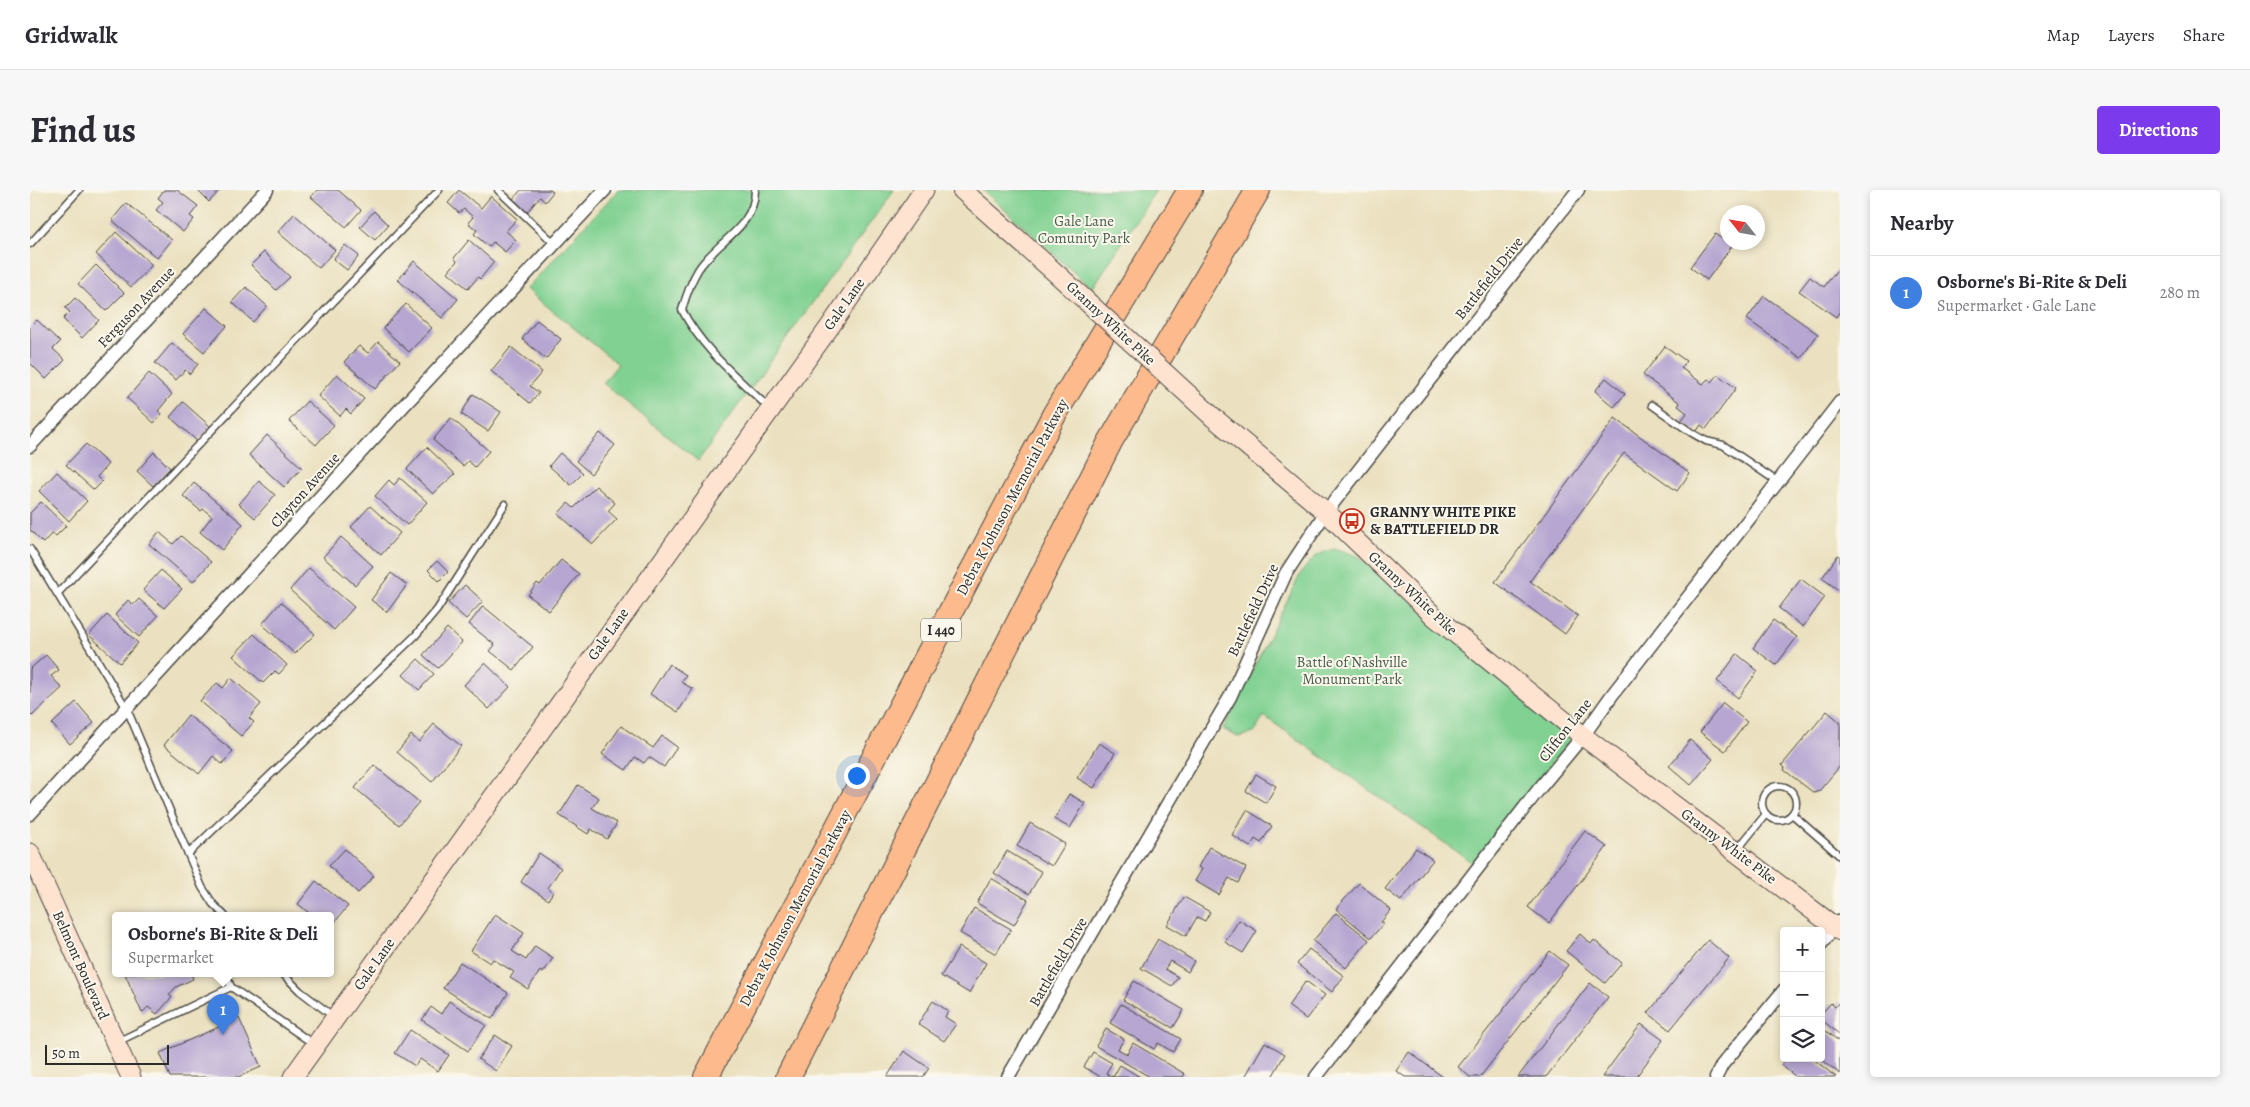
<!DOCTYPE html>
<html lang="en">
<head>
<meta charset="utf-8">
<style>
	body { margin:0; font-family:Alegreya,serif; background:#f7f7f7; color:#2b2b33 }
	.controls { position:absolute; right:15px; bottom:15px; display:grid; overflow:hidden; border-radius:5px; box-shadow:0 2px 8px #0003 }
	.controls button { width:45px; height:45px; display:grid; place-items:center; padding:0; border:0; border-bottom:1px solid #e1e1e2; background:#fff; color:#2b2b33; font:25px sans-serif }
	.compass { position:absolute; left:1690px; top:15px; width:45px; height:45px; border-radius:50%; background:#fff; box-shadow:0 2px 8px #0003; rotate:301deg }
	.scale { position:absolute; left:15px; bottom:12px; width:124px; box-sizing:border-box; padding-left:5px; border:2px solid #2b2b2b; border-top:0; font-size:14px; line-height:18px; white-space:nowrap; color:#2b2b2b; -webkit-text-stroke:4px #fbf7ec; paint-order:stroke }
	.you { position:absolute; left:826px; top:585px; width:18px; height:18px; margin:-12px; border:4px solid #fff; border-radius:50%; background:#1a73e8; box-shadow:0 0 0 8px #1a73e833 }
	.badge { display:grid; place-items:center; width:32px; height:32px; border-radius:50%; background:#7c3aed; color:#fff; font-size:16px; font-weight:700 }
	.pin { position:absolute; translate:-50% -41px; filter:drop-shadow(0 1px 2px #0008) }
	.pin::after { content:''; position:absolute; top:26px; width:18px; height:15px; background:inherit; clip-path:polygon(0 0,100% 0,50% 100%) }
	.popup { position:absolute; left:82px; top:722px; width:222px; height:65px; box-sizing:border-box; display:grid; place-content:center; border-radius:5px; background:#fff; filter:drop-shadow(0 1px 4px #0005); font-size:16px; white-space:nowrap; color:#7c7c81 }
	.popup b { font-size:19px; color:#2b2b33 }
	.popup::after { content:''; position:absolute; left:50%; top:100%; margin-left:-10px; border:10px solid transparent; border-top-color:#fff }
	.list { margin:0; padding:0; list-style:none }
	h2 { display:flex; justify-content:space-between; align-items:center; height:65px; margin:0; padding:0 20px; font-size:21px }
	h2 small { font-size:16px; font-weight:400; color:#7c7c81 }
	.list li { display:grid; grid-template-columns:32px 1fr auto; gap:15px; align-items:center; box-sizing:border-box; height:75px; padding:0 20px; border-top:1px solid #e1e1e2 }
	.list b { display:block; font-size:19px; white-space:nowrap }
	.list p { margin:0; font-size:16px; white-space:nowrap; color:#7c7c81 }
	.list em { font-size:16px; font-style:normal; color:#7c7c81 }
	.icon { flex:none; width:28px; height:28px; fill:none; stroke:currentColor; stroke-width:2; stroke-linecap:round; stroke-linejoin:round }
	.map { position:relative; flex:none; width:1810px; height:887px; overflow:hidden; border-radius:5px }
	header { display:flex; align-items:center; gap:30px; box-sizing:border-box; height:70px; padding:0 25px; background:#fff; border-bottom:1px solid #e1e1e2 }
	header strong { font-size:24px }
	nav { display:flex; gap:28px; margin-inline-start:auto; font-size:18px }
	.intro { display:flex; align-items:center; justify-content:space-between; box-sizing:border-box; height:120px; padding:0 30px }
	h1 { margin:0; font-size:35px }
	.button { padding:12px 22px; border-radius:5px; background:#7c3aed; color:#fff; font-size:18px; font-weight:700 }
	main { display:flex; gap:30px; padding:0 30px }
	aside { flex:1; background:#fff; border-radius:5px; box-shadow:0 2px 8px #0003 }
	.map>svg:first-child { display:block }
</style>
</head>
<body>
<header>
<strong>Gridwalk</strong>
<nav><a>Map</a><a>Layers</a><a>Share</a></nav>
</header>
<div class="intro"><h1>Find us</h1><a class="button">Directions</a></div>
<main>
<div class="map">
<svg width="1810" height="887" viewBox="0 0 1810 887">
	<rect width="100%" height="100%" fill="#fbf7ec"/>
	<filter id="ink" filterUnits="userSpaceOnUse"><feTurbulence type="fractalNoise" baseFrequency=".02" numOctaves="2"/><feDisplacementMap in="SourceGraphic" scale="10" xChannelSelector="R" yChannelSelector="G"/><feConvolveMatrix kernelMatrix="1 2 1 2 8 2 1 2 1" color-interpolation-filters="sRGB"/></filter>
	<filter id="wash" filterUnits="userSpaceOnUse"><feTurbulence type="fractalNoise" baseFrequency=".0096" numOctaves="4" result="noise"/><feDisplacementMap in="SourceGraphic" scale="20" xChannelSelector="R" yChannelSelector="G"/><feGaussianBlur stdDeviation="1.12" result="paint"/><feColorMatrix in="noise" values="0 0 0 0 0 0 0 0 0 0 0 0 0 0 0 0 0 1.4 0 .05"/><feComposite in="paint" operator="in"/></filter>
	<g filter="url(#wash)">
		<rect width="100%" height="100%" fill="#ebe1c0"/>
		<g fill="#81d192" stroke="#567e5e">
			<path d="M588,0H864L668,271L573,193L588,174L496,99Z"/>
			<path d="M953,0H1126L1062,99Z"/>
			<path d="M1308,359L1328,366L1543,546L1443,673L1234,526L1224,543L1208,547L1193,539L1271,383C1282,369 1289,360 1308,359Z"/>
		</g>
		<g id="blocks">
			<g fill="#b6a6d1">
				<path d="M134,0H147L168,16L160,26L164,29L153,42L126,20L133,12L128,8Z"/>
				<path d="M167,0H190L179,12Z"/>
				<path d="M287,0H308L331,20L316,37L281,7Z"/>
				<path d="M429,0L451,18L461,6L487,29L476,41L486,50L475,62L463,52L459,57L444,44L447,40L438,33L443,27L434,19L429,23L418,13Z"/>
				<path d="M491,0H520L523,2L515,12L510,7L497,22L483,9Z"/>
				<path d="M96,13L142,50L127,68L82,30Z"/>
				<path d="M344,21L358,35L345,50L330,37Z"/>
				<path d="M264,24L305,60L289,78L248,42Z"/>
				<path d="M86,42L122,75L101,97L66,64Z"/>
				<path d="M1685,44L1702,56L1677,90L1660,77Z"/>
				<path d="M439,50L464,72L450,89L448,87L438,99L418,82L427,71L424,68Z"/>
				<path d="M315,55L329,66L317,80L303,69Z"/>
				<path d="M234,62L260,87L246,100L221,75Z"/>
				<path d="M384,71L428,109L412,128L368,90Z"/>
				<path d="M66,75L94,103L76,121L48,94Z"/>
				<path d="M1806,81L1810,83V121L1806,127L1769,101L1780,87L1794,97Z"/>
				<path d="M216,97L237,116L223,132L202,112Z"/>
				<path d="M1734,106L1788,144L1771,168L1717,129Z"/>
				<path d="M45,108L69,130L52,148L33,129L40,122L35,118Z"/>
				<path d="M376,114L402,138L379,162L353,138Z"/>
				<path d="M176,118L197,136L174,162L153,144Z"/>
				<path d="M7,130L30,152L23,159L35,170L16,189L0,173V137Z"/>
				<path d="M507,130L531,149L516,169L492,149Z"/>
				<path d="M348,152L370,171L345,199L314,172L329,156L338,163Z"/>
				<path d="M142,153L168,174L160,184L155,180L146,190L125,173Z"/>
				<path d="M1635,156L1656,171L1651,178L1673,194L1678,189L1682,192L1688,185L1706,198L1676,239L1671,235L1666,242L1651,231L1657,223L1648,216L1650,213L1613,185Z"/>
				<path d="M481,157L512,182L500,196L509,203L500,213L461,181Z"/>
				<path d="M119,183L142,204L128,221L132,224L124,233L97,208Z"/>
				<path d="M307,184L334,209L321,224L316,219L310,226L288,206Z"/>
				<path d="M1576,188L1595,204L1584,217L1565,201Z"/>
				<path d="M443,204L471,222L458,241L431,224Z"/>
				<path d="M277,211L304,235L286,255L259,231Z"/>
				<path d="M153,212L181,237L167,251L140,227Z"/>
				<path d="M421,228L459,261L445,277L438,271L433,276L403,250Z"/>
				<path d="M1585,228L1660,283L1647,301L1594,263L1500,391L1548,426L1535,444L1465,392Z"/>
				<path d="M570,243L585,255L561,284L546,271Z"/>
				<path d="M237,245L272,278L254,297L219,265Z"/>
				<path d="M56,254L78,274L67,287L72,292L64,300L36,275Z"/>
				<path d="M397,257L425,284L403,304L377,279Z"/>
				<path d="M124,262L140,278L123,296L107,281Z"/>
				<path d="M530,263L553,283L541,295L519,276Z"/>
				<path d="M27,282L57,311L39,331L9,301Z"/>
				<path d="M370,288L397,312L377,335L345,306L359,290L364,295Z"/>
				<path d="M229,291L245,305L225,328L209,314Z"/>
				<path d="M164,293L213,334L192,360L170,342L182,326L173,319L171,321L153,306Z"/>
				<path d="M566,296L585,313L578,321L587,329L563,354L528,324L538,313L544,318Z"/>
				<path d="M11,312L36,336L26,346L22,343L13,353L0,340V323Z"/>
				<path d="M340,316L370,343L351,365L321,337Z"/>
				<path d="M129,342L143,354L151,346L181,372L163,392L119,354Z"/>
				<path d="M311,347L343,376L325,395L293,367Z"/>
				<path d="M1808,365L1810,366V401L1792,388Z"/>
				<path d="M531,370L549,384L519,421L498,405L507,393L510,395Z"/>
				<path d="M407,371L418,382L409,391L398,380Z"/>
				<path d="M279,378L324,417L304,440L260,400Z"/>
				<path d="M131,380L152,399L134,418L113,400Z"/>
				<path d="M361,383L377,395L357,422L341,410Z"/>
				<path d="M1771,389L1795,407L1773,437L1749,418Z"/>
				<path d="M435,395L453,411L436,429L418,413Z"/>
				<path d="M109,409L128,426L109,447L85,425L98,410L103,415Z"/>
				<path d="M251,412L285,444L265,464L232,434Z"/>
				<path d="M453,416L503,457L484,480L460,461L465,455L439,434Z"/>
				<path d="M77,425L108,453L90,473L59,445Z"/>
				<path d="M1743,430L1767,447L1746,475L1723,458Z"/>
				<path d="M417,438L432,452L408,478L393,465Z"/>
				<path d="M224,444L257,475L249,484L245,481L233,493L203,466Z"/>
				<path d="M1707,464L1728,481L1708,508L1687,491Z"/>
				<path d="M16,465L29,480L21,486L32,498L2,526L0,524V479Z"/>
				<path d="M388,469L404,484L389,500L373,485Z"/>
				<path d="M455,473L480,497L459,519L434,495Z"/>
				<path d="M639,474L656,485L651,492L663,499L648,522L620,504Z"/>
				<path d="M201,488L231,514L219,528L224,532L211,546L170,511L187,493L193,498Z"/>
				<path d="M46,512L64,533L40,554L22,534Z"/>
				<path d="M1693,513L1717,532L1695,561L1670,542Z"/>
				<path d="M1797,521L1810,532V576L1789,601L1784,603L1754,580L1755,578L1752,575Z"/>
				<path d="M158,525L203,561L192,574L183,566L169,584L134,555Z"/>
				<path d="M404,534L431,556L402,592L367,562L381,545L389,552Z"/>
				<path d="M591,536L623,558L632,546L647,557L634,577L619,567L614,573L605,567L596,580L572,564Z"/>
				<path d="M1660,550L1683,569L1661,595L1639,576Z"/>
				<path d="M1069,553L1085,563L1064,598L1047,588Z"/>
				<path d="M344,575L389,612L369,635L325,598Z"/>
				<path d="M1226,584L1246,596L1236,613L1216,601Z"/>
				<path d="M548,595L569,608L562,618L587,633L577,649L561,639L558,644L529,625Z"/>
				<path d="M1039,604L1055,613L1040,638L1024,629Z"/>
				<path d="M1217,620L1242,636L1231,653L1225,649L1220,657L1202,645Z"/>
				<path d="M1000,633L1035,654L1022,676L987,656Z"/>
				<path d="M1555,641L1577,657L1519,733L1498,717Z"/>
				<path d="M1179,657L1216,678L1208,693L1199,688L1189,705L1165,691L1172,679L1168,677Z"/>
				<path d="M1386,658L1403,670L1371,711L1355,699Z"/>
				<path d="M315,659L344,686L328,703L299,676Z"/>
				<path d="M977,661L1012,682L999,704L964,683Z"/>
				<path d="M509,663L531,678L518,698L523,702L518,710L491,692Z"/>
				<path d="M961,688L998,710L984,735L947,713Z"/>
				<path d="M286,691L318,716L300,738V726H283L268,714Z"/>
				<path d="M1329,693L1361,720L1351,732L1354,733L1341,748L1306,719Z"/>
				<path d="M1154,707L1180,722L1175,731L1167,727L1156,746L1137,735Z"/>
				<path d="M944,718L981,739L966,764L930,743Z"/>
				<path d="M1306,723L1339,750L1316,778L1283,751Z"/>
				<path d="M465,724L494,743L482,761L496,770L505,756L523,768L513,783L510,781L498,799L480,788L484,782L463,769L460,773L441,761Z"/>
				<path d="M1209,730L1227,741L1213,763L1195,752Z"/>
				<path d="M1550,744L1561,754L1564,750L1592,773L1575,793L1536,761Z"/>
				<path d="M1128,749L1164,771L1158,782L1140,771L1135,779L1148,787L1142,796L1111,778Z"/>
				<path d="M1678,750L1699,768L1640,840L1618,823Z"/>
				<path d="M929,757L956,773L939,803L911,786Z"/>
				<path d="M1279,759L1314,786L1302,802L1267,774Z"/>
				<path d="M1520,761L1538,775L1450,887H1440L1428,877Z"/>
				<path d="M430,772L478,803L462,829L413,798Z"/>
				<path d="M95,784H161L163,789L146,797L139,805L142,807L127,824L118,817L112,823Z"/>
				<path d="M1104,791L1154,820L1143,838L1093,810Z"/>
				<path d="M1276,791L1295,805L1276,829L1258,816Z"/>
				<path d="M1560,793L1578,807L1516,887H1488Z"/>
				<path d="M419,811L456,835L438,861L392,830L401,817L411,824Z"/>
				<path d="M903,811L918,821L915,827L926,834L914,851L888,834Z"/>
				<path d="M1810,811V845L1791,829V824L1801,813L1805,817Z"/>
				<path d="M1091,814L1151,849L1143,862L1128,853L1124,859L1080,833Z"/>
				<path d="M209,828L231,877L208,887H140L130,863Z"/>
				<path d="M1611,834L1633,850L1606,887H1572Z"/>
				<path d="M1791,837L1810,852V884L1791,869Z"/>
				<path d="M1076,839L1094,849L1088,859L1097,864L1103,853L1155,884L1153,887H1120L1066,856Z"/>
				<path d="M380,840L419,865L408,881L390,869L385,876L365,863Z"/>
				<path d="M465,845L482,856L466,881L448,869Z"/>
				<path d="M1235,852L1255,864L1242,887H1215Z"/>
				<path d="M874,861L899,878L893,887H857Z"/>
				<path d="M1063,862L1082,873L1076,883L1083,887L1090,875L1110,887H1071L1054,877Z"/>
				<path d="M1379,862L1413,887H1375L1366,881Z"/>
				<path d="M1757,868H1782L1806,887H1766L1751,875Z"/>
			</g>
		</g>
	</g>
	<g filter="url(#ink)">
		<use href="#blocks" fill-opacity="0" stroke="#484641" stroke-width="1"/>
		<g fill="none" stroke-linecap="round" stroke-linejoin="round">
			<defs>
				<g id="lane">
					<path d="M468,0L525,54"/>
					<path d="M725,0C725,38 685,52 668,80C660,93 656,106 652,120C672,159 708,188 739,218"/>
					<path d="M0,54L49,0"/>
					<path d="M1622,215L1662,243L1676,251L1693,255L1748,292"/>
					<path d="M0,359L97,519L172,697L183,714L195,726"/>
					<path d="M28,403L409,0"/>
					<circle cx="1749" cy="613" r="17"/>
					<path d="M1762,624L1810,666"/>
					<path d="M1707,660L1736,624"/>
					<path d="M158,664L385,446L407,420L475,314"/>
					<path d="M196,784L201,797L285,855"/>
					<path d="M253,784L270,801L304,827"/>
					<path d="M87,852L201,797"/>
				</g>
				<g id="street">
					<path d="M0,256L237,0"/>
					<path d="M0,624L366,224L575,0"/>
					<path d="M1791,754L1808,732"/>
					<path d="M978,887L1200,507L1256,383L1296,322L1548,0"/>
					<path d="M1286,887L1509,599L1553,546L1582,505L1810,212"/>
					<path d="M1686,887L1692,875L1754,800"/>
				</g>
				<g id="secondary">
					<path d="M932,0L1028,85"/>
					<path d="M1184,228L1296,322L1404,426L1553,546L1810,741"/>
					<path d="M0,663L101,887"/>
					<path d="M263,887L801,135L894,0"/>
				</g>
				<g id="highway">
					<path d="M676,887L1024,225L1160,0"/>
					<path d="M758,887L1080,252L1228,0"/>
				</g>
			</defs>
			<use href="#lane" stroke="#484641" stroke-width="9"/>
			<use href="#street" stroke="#484641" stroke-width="15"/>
			<use href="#secondary" stroke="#484641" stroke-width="21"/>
			<use href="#highway" stroke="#484641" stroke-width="26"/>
			<use href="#lane" stroke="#fff" stroke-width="6"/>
			<use href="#street" stroke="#fff" stroke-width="12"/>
			<use href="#secondary" stroke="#fee3d1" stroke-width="19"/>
			<use href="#highway" stroke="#fcba8d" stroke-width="24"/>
			<defs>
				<path id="secondary-bridge" d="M1028,85L1184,228"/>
			</defs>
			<use href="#secondary-bridge" stroke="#484641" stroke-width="21" stroke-linecap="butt"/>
			<use href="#secondary-bridge" stroke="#fee3d1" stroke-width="19"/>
		</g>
	</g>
	<defs>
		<symbol id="bus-ring" viewBox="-11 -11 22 22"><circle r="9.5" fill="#fbf7ec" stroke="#c8321e" stroke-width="1.5"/><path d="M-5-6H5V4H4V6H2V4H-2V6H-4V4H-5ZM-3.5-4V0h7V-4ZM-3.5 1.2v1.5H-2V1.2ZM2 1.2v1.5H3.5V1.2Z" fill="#c8321e"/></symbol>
	</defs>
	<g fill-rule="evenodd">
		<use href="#bus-ring" x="1308" y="317" width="28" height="28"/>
	</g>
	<g text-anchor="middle" stroke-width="4" stroke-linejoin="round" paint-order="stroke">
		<rect fill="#fbf7ec" stroke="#696865" stroke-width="1" x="891" y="428.5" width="40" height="23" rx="4"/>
		<g font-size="14" font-weight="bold" fill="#2b2b2b">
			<text x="911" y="445">I 440</text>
		</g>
		<g font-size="15" fill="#455d4a" stroke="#fbf7ec">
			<text x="1054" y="36">Gale Lane<tspan x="1054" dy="17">Comunity Park</tspan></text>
			<text x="1322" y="477">Battle of Nashville<tspan x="1322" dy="17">Monument Park</tspan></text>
		</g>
		<g font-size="15" fill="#2b2b2b" stroke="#fbf7ec">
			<text transform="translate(1459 88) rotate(-52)" y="5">Battlefield Drive</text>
			<text transform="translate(814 114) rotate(-55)" y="5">Gale Lane</text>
			<text transform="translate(106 117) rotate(-47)" y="5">Ferguson Avenue</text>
			<text transform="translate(1081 133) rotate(43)" y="5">Granny White Pike</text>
			<text transform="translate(275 300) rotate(-48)" y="5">Clayton Avenue</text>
			<text transform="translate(982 307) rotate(-62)" y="5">Debra K Johnson Memorial Parkway</text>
			<text transform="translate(1383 403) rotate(43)" y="5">Granny White Pike</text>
			<text transform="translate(1223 420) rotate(-65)" y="5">Battlefield Drive</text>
			<text transform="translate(578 444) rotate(-55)" y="5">Gale Lane</text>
			<text transform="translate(1535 540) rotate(-52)" y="5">Clifton Lane</text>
			<text transform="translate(1699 656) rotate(37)" y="5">Granny White Pike</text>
			<text transform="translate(765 718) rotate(-62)" y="5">Debra K Johnson Memorial Parkway</text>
			<text transform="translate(1028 772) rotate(-60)" y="5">Battlefield Drive</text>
			<text transform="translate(344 774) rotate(-55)" y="5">Gale Lane</text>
			<text transform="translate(51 775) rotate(66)" y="5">Belmont Boulevard</text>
		</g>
		<g font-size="15" font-weight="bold" fill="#2b2b2b" stroke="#fbf7ec" text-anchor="start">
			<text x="1340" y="327">GRANNY WHITE PIKE<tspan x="1340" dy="17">&amp; BATTLEFIELD DR</tspan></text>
		</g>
	</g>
</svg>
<div class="controls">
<button>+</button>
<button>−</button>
<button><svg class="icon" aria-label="layers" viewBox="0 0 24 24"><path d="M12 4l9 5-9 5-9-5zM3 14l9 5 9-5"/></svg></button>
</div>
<svg class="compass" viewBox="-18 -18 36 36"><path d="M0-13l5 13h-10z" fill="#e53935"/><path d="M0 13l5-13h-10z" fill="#7c7c81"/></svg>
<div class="scale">50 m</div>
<div class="you"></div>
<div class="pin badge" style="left:193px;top:845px;background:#3f7fe0">1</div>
<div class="popup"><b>Osborne's Bi-Rite &amp; Deli</b>Supermarket</div>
</div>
<aside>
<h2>Nearby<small></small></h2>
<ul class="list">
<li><span class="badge" style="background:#3f7fe0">1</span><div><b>Osborne's Bi-Rite &amp; Deli</b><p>Supermarket · Gale Lane</p></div><em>280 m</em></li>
</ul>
</aside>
</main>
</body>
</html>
